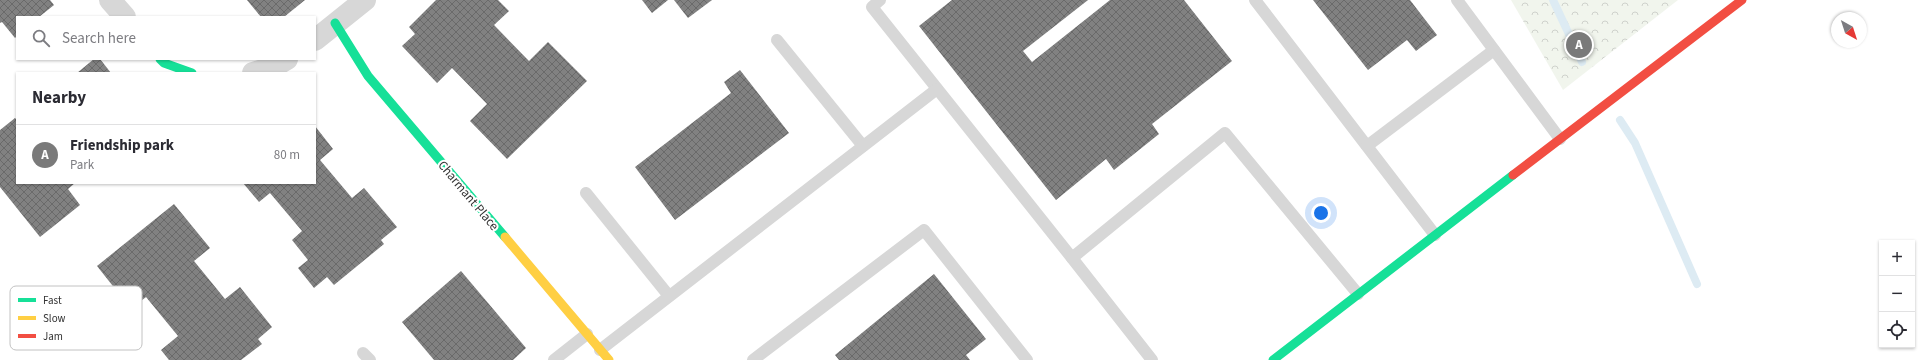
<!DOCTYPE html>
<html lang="en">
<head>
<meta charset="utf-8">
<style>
	body { margin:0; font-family:"Source Sans 3",sans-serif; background:#f2f2f3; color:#2b2b33 }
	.controls { position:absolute; right:12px; bottom:12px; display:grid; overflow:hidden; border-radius:0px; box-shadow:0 1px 3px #0004 }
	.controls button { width:36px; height:36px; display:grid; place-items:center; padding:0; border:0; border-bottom:1px solid #e1e1e2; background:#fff; color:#2b2b33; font:20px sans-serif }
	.compass { position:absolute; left:1831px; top:12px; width:36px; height:36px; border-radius:50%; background:#fff; box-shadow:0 1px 3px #0004; rotate:141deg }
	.you { position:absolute; left:1321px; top:213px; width:14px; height:14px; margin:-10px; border:3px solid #fff; border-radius:50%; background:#1a73e8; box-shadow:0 0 0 6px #1a73e833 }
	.badge { display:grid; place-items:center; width:26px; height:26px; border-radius:50%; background:#7a7a7a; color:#fff; font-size:13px; font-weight:700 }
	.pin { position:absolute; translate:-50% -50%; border:2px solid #fff; box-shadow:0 1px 4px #0006 }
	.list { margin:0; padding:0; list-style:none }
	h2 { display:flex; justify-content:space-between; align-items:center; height:52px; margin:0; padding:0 16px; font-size:17px }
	h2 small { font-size:13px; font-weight:400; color:#7c7c81 }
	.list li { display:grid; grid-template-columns:26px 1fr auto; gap:12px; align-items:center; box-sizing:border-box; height:60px; padding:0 16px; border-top:1px solid #e1e1e2 }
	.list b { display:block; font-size:15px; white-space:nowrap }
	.list p { margin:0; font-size:13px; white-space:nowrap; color:#7c7c81 }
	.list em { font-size:13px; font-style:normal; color:#7c7c81 }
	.icon { flex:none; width:22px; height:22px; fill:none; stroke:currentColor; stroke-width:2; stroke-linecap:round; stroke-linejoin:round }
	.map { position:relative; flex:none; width:1927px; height:360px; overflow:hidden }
	.search { position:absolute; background:#fff; box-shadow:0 1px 3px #0004; left:16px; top:16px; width:300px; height:44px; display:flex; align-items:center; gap:10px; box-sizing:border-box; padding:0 14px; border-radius:0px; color:#7c7c81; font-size:15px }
	.panel { position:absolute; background:#fff; box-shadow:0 1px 3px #0004; left:16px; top:72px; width:300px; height:112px; border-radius:0px }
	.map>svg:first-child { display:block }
</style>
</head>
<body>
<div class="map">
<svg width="1927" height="360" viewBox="0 0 1927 360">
	<defs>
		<pattern id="park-crowns" width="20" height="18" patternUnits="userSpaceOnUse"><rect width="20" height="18" fill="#f1f5ed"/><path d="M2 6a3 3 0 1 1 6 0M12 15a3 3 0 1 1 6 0" fill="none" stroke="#cfd2cc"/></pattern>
		<pattern id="building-cross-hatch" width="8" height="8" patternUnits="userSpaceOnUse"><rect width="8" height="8" fill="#818181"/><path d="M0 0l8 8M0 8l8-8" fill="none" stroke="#6a6a6a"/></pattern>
	</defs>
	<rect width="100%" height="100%" fill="#fff"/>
	<path fill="url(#park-crowns)" d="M1511,0H1678L1563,90Z"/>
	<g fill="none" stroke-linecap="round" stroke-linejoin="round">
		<g stroke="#ddebf3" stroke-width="8">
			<path d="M1553,0L1582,62"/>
			<path d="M1620,120L1635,143L1697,284"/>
		</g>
	</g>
	<g fill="url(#building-cross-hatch)">
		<path d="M0,0H50L54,5L39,17H17V36L15,38L2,22L0,23Z"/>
		<path d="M247,0H305L284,17H261Z"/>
		<path d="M436,0H498L509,11L494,25L529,61L548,42L587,81L507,159L470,121L487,104L452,68L437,83L402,46L415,34L409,27Z"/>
		<path d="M642,0H668L652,13Z"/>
		<path d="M674,0H712L688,18Z"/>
		<path d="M952,0H1088L1023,51L1032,62L1110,0H1184L1232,61L1152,124L1159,134L1114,170L1106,159L1056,200L919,26Z"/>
		<path d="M1313,0H1410L1437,35L1416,51L1407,40L1368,70Z"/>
		<path d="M94,59H100L111,73H77Z"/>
		<path d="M740,70L789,133L675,220L635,167L731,93L724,82Z"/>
		<path d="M15,118L17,120V183H75L68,189L80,205L40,237L0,187V130Z"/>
		<path d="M315,126L333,149L320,160L352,198L364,188L397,227L381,240L384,244L334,285L327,277L314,288L298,268L308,260L292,240L302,231L270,193L259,202L243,183H315Z"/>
		<path d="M174,204L210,248L194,261L225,299L240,287L272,327L258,339L262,344L241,360H169L161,350L178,336L146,297L131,309L97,266Z"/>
		<path d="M461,271L526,348L513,360H434L402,322Z"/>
		<path d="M934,274L986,339L966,355L970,360H839L835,355Z"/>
	</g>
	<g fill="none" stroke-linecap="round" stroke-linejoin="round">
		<g stroke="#d7d7d7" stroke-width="12">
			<path d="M880,0L872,7L1072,258"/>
			<path d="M1255,0L1435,235"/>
			<path d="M1457,0L1560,139"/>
			<path d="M777,40L863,146"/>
			<path d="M1367,146L1494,50"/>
			<path d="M586,193L669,296"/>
			<path d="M600,350L937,89"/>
			<path d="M363,353L370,360"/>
			<path d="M554,360L587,334"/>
			<path d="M753,360L924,230L1027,360"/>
			<path d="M1152,360L1072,258L1225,133L1358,294"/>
		</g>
		<g stroke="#d7d7d7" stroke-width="22">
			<path d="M110,0L125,17"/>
			<path d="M315,40L365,0"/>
			<path d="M253,73L275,66L287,59"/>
		</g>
		<g stroke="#16e098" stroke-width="9">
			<path d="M335,23L368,76L505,237"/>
			<path d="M160,59L164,63L192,73"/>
			<path d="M1273,360L1513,175"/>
		</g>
		<path stroke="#ffcf43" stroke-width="9" d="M505,237L609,360"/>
		<path stroke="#f24e42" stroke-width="9" d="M1513,175L1742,0"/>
	</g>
	<g text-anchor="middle" stroke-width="4" stroke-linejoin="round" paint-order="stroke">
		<g font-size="13" fill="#333" stroke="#fff">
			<text transform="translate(469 195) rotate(50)" y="5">Charmant Place</text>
		</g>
	</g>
	<rect x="10" y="286" width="132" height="64" rx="6" fill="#fff" stroke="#c2c2c2" stroke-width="1"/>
	<rect x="18" y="298" width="18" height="4" fill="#16e098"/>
	<rect x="18" y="316" width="18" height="4" fill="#ffcf43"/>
	<rect x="18" y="334" width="18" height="4" fill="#f24e42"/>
	<g font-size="11" fill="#333">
		<text x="43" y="304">Fast</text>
		<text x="43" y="322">Slow</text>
		<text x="43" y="340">Jam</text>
	</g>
</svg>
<div class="controls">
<button>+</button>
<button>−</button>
<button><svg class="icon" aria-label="locate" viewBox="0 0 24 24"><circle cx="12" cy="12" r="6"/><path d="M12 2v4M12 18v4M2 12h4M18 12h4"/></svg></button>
</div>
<svg class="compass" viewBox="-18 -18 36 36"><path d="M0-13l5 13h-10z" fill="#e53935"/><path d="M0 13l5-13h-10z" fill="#7c7c81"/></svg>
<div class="you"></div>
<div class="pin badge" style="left:1579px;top:45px">A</div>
<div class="search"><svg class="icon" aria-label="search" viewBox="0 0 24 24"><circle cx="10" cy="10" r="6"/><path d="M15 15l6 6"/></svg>Search here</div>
<section class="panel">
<h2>Nearby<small></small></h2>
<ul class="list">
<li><span class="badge">A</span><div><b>Friendship park</b><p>Park</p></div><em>80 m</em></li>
</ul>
</section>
</div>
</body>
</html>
